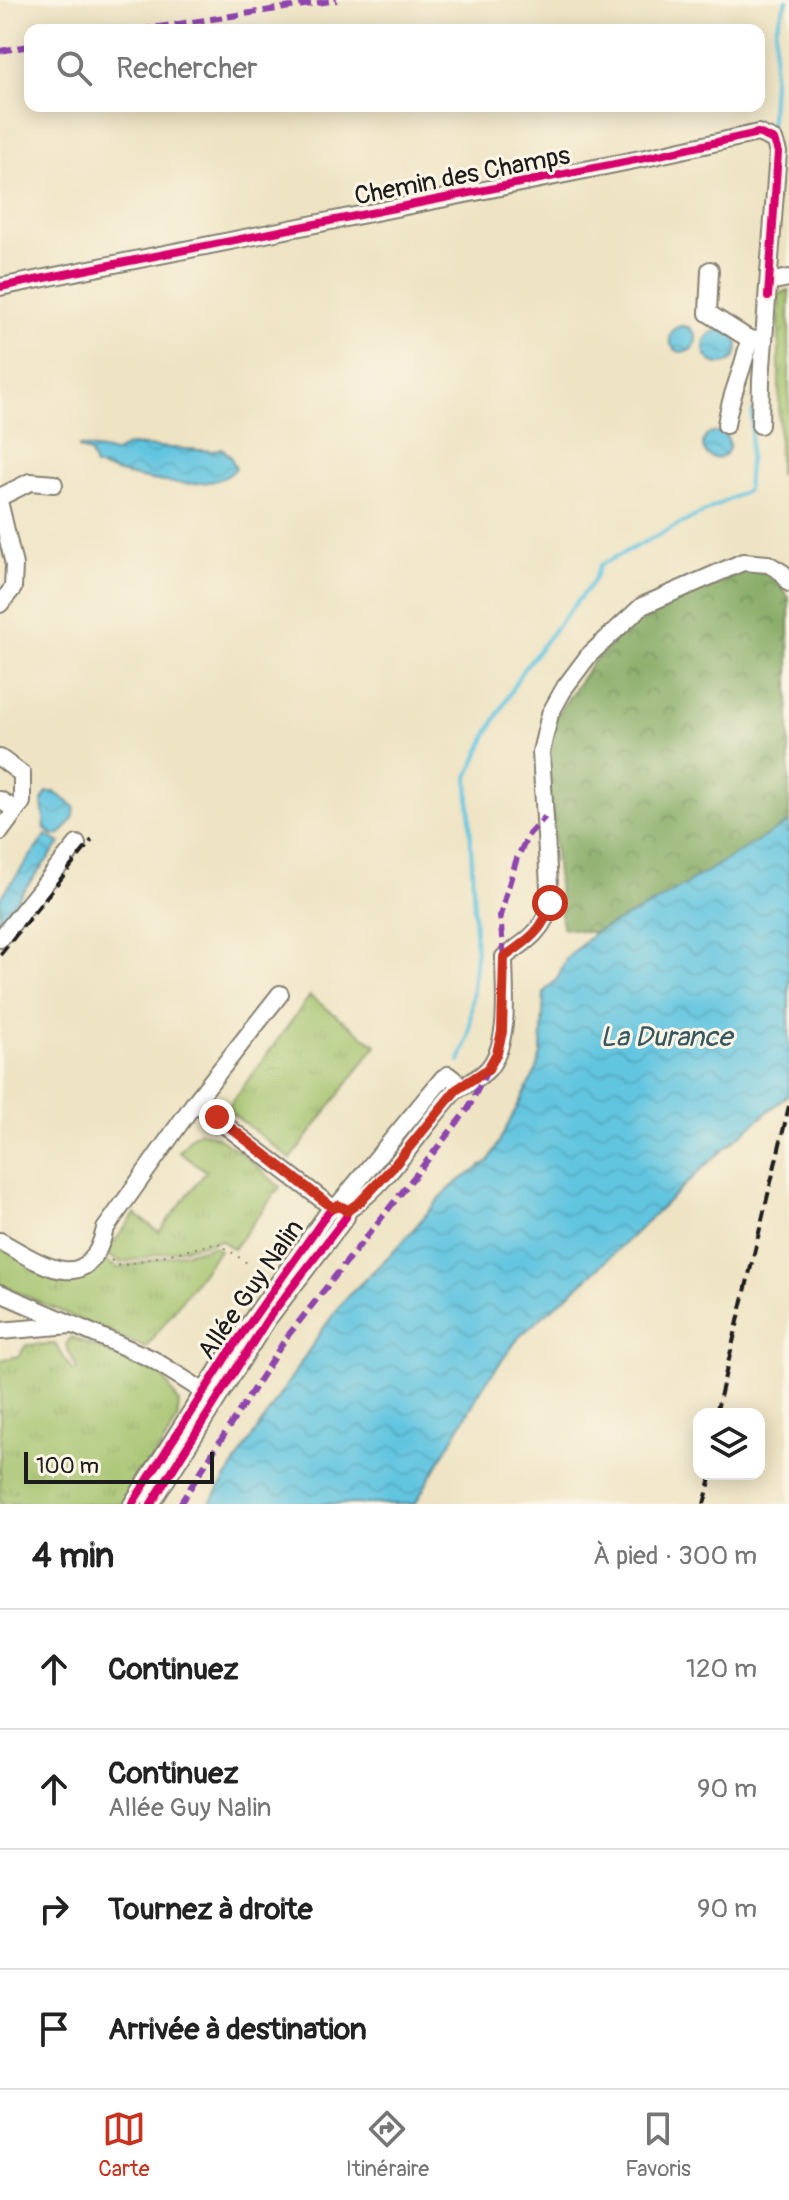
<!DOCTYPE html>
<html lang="fr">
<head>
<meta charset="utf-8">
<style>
	body { margin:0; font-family:Pangolin,sans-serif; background:#f6f6f6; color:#222 }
	.controls { position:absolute; right:24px; bottom:24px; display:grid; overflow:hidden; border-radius:16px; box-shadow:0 4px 20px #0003 }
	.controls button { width:72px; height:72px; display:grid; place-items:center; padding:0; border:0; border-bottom:2px solid #e0e0e0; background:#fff; color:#222; font:40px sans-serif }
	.scale { position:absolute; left:24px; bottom:20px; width:190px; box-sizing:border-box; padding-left:8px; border:4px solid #1c1c1c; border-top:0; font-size:22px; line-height:28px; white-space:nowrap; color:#1c1c1c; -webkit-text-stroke:6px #fcf5e5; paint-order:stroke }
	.stop { position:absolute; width:24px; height:24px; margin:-18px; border:6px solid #c8321e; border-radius:50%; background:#fff }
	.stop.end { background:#c8321e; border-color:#fff; box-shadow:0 2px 8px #0008 }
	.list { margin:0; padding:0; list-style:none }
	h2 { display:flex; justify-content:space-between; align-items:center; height:104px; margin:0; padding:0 32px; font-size:34px }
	h2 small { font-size:26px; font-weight:400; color:#767676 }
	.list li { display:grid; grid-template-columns:52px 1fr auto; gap:24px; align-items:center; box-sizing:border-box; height:120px; padding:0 32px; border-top:2px solid #e0e0e0 }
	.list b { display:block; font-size:30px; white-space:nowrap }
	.list p { margin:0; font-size:26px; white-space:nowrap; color:#767676 }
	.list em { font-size:26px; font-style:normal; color:#767676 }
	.icon { flex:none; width:44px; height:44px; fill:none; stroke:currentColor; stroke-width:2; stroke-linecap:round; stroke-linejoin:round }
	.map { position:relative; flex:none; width:789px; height:1504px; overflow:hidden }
	.search { position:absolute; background:#fff; box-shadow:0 4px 20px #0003; left:24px; right:24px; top:24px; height:88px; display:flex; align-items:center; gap:20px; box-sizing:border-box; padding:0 28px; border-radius:16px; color:#767676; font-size:30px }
	.sheet { height:584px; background:#fff }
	nav { display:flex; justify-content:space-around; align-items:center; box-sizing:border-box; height:112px; border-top:2px solid #e0e0e0; background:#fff; font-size:22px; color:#767676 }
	nav a { display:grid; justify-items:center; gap:4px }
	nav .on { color:#c8321e }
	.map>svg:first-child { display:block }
</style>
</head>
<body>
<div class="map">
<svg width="789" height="1504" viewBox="0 0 789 1504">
	<defs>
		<pattern id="grass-tufts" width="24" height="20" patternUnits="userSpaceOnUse" patternTransform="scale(2)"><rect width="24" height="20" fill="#a1c16a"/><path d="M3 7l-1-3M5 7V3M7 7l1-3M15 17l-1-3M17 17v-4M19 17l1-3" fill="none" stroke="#8aa55b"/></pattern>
		<pattern id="forest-crowns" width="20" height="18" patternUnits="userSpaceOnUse" patternTransform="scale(2)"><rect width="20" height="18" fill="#80a75e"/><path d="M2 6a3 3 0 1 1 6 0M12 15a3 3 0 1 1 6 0" fill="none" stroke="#68874d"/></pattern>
		<pattern id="water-waves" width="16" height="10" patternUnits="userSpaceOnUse" patternTransform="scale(2)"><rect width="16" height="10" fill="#62c5e0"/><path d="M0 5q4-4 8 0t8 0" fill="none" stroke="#54a9c0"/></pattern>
	</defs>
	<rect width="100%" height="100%" fill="#fcf5e5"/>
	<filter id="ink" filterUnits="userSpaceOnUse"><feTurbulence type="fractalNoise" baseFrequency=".0125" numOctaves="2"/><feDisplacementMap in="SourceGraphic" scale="16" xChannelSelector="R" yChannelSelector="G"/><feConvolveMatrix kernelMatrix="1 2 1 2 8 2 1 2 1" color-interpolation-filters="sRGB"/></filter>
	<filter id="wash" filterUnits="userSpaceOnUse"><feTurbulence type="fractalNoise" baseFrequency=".006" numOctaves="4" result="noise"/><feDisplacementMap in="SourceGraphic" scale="32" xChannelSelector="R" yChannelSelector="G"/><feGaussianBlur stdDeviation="1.8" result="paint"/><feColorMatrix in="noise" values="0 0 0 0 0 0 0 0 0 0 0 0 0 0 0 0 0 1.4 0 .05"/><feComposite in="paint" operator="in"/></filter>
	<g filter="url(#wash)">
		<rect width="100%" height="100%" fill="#eee3c3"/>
		<g fill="url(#grass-tufts)" stroke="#5e6e43" stroke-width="2">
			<path d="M789,290V471L779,474V294Z"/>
			<path d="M310,996L376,1045L291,1159L230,1112L229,1106Z"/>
			<path d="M199,1132C223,1132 261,1171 280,1187L233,1249L221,1240L120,1263L106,1253L135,1214L159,1232L206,1171L179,1152L191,1137Z"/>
			<path d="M0,1245C19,1255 62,1287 83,1277C90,1273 97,1264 102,1259L118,1268L214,1246L219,1250L146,1348L0,1285Z"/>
			<path d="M71,1337L162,1375L179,1403L177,1421L126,1504H0V1360L19,1356L26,1345L55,1344L73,1371L77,1368L66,1345Z"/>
		</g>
		<path fill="url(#forest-crowns)" stroke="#4e623d" stroke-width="2" d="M747,570L773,572L789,598V822L653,904L594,933L562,927L547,769L554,719L592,663L650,608Z"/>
		<g fill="url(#water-waves)" stroke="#3f707e" stroke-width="2">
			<circle cx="683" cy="339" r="13"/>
			<circle cx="721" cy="347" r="17"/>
			<circle cx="716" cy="445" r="13"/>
			<path d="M129,445L213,451L222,448L230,456L236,468C212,499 128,476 95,466L90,453L79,448V446C91,449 102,449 114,453Z"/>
			<path d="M47,792H54L74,806C77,818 67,827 59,835H52L45,829L42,801Z"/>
			<path d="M789,822V1094L711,1160L589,1277L520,1336L484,1385L415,1504H209L322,1330L346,1298L400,1245L441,1197L456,1183L489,1161L537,1069L541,1054L544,992L557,979L566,959L594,933L653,904Z"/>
			<path d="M46,835L60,843L0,921V898Z"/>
		</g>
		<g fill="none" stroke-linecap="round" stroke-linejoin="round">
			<g stroke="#62c5e0" stroke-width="4">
				<path d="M770,135L776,27L787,0"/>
				<path d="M765,227L769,147"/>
				<path d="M460,1062L469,1034L476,955L468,777L489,731L522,671L594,580L600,565L747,490L753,411"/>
			</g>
		</g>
	</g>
	<g filter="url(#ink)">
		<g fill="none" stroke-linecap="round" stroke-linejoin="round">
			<defs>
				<g id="minor">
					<path d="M710,270L708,313L749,339L764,341"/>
					<path d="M769,282L789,278"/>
					<path d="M0,287L650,157L758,133L774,140L778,152L761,380L760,425"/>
					<path d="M726,425C730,393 744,371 749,339"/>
					<path d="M0,497L30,482L54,484"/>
					<path d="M0,505L14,565L13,588L0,604"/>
					<path d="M0,758L22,774V802L0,832"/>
					<path d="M0,800L16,810"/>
					<path d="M0,939L77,844"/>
					<path d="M456,1090C467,1084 480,1078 488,1069C511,1042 504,990 504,957C526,942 545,930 550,903L541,752L550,714L565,687L589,655L642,606L743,562L768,564L783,573L789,583"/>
					<path d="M195,1102L280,994"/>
					<path d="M338,1205L443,1078L448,1075L457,1082L456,1090C420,1129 392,1180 347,1211"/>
					<path d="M0,1241C42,1265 89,1298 105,1229L195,1102L333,1208"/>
					<path d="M0,1293L152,1359L211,1396"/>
					<path d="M0,1331L71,1325"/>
					<path d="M132,1504L228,1354L327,1214L333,1208L344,1207L347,1211L346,1217L267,1320L151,1504"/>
				</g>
			</defs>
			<use href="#minor" stroke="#858070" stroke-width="20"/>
			<path stroke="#858070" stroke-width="2" stroke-dasharray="2 6" stroke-linecap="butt" d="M111,1260L119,1266L218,1243L250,1265"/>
			<use href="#minor" stroke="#fff" stroke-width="16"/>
			<g stroke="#1c1c1c" stroke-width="4" stroke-dasharray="12 6" stroke-linecap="butt">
				<path d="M0,955L92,840"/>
				<path d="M716,1414L789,1106"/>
				<path d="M704,1504L712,1474"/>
			</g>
			<g stroke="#8e44ad" stroke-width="6" stroke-dasharray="12 6" stroke-linecap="butt">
				<path d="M139,30L337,0"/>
				<path d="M0,51L30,46"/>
				<path d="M504,957L500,916L507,891L517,858L529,834L545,817"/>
				<path d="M180,1504L286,1338L468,1109L488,1069"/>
			</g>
			<defs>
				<g id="cycleway">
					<path d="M0,287L650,157L758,133L774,140L778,152L768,297"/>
					<path d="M132,1504L228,1354L327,1214L333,1208L344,1207L347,1211L346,1217L267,1320L151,1504"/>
				</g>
			</defs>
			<use href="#cycleway" stroke="#fcf5e5" stroke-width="13"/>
			<use href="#cycleway" stroke="#d6006c" stroke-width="8"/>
		</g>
	</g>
	<g fill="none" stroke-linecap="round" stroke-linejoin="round" filter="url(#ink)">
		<path stroke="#c8321e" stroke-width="10" d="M217,1117L333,1208L338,1205L347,1211L361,1201L393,1167L456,1090L488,1069L497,1053L502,1032L504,957C526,942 545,930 550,903"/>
	</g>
	<g text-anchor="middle" stroke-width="6" stroke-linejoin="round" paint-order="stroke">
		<g font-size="26" fill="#1c1c1c" stroke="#fcf5e5">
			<text transform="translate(462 175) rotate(-11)" y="9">Chemin des Champs</text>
			<text transform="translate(250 1289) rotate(-55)" y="9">Allée Guy Nalin</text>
		</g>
		<g font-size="28" font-style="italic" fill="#345761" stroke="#fcf5e5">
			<text x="666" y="1046">La Durance</text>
		</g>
	</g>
</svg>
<div class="controls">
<button><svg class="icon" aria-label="layers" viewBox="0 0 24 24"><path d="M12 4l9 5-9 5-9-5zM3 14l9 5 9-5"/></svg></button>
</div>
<div class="scale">100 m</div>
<div class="stop" style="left:550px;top:903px"></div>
<div class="stop end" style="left:217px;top:1117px"></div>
<div class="search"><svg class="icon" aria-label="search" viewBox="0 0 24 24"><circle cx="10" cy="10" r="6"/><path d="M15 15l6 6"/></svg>Rechercher</div>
</div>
<section class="sheet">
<h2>4 min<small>À pied · 300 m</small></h2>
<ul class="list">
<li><svg class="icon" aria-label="ahead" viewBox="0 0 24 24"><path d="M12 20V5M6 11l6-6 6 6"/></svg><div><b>Continuez</b></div><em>120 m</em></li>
<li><svg class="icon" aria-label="ahead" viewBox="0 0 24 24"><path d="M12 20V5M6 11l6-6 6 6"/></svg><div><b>Continuez</b><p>Allée Guy Nalin</p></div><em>90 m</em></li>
<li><svg class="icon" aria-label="right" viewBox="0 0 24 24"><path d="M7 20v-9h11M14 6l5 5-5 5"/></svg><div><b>Tournez à droite</b></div><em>90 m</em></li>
<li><svg class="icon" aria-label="arrive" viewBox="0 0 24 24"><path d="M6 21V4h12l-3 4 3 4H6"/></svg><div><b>Arrivée à destination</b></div></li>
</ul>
</section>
<nav>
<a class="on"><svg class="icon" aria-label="map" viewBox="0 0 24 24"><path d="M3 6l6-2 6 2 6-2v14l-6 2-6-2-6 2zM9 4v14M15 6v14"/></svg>Carte</a>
<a><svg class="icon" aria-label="directions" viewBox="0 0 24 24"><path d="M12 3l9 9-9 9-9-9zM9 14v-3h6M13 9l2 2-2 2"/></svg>Itinéraire</a>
<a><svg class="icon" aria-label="saved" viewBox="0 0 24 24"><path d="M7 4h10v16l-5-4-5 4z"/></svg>Favoris</a>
</nav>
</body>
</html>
